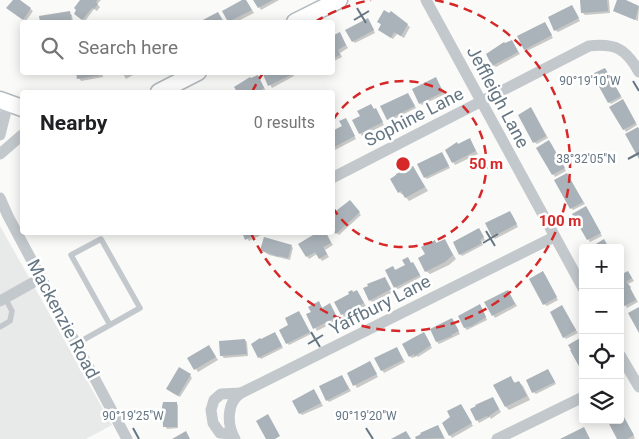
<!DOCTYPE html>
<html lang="en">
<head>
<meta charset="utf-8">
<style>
	body { margin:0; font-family:Roboto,sans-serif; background:#f6f6f6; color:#202124 }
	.controls { position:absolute; right:15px; bottom:15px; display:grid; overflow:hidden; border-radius:5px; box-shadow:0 2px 12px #0003 }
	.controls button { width:45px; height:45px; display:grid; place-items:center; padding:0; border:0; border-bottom:1px solid #e0e0e0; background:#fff; color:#202124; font:25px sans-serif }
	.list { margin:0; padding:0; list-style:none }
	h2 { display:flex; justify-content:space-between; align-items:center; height:65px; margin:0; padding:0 20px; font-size:21px }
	h2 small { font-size:16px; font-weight:400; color:#757577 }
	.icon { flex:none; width:28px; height:28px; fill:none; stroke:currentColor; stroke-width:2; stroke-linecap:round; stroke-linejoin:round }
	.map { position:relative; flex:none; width:639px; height:439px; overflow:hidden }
	.search { position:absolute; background:#fff; box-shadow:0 2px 12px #0003; left:20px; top:20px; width:315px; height:55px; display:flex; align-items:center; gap:12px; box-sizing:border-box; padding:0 18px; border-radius:5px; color:#757577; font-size:19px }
	.panel { position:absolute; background:#fff; box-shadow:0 2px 12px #0003; left:20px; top:90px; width:315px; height:145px; border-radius:5px }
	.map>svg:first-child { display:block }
</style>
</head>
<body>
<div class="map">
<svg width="639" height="439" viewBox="0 0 639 439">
	<rect width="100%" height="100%" fill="#fafaf8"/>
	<path fill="#e8e9e9" d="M0,226L112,425L86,439H0Z"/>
	<g fill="#0003">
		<path d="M14,0H18L33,11L26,21L10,10Z"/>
		<path d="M82,0H101L97,4L100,7L97,11L94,9L85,21L77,16Z"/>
		<path d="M244,0L247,2L254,13L236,22H230L224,11Z"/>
		<path d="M255,0H279L261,10Z"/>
		<path d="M581,0H609L610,13L585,15L582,12Z"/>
		<path d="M618,0H626L625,1L639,7L638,21L614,11Z"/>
		<path d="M574,9L580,21L558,32L555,30Z"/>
		<path d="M69,13L72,15L73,22H41L40,17Z"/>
		<path d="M391,13L410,27L404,38L397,34L393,39L379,30L382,25L378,22Z"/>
		<path d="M370,22L375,33L355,43L353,41Z"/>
		<path d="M545,23L553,38L527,51L525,49Z"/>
		<path d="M340,34L348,48L340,53L342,57L334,61L332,59V37Z"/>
		<path d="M514,44L520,54L496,67L493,65Z"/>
		<path d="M605,69L622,98L611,104L609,102Z"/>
		<path d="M78,72H102L103,77L81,81L79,78Z"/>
		<path d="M122,72H138L126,79Z"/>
		<path d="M292,72L294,76L272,88L263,73Z"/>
		<path d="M258,76L266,91L262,92H238L236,87Z"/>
		<path d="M436,79L445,94L422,105L420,103Z"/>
		<path d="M408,95L416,108L390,121L388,119Z"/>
		<path d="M625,103L637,125L626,132L624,129Z"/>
		<path d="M376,110L384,125L362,136L360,133Z"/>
		<path d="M533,111L548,138L537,144L534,142Z"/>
		<path d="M348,122L356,139L335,150L332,148Z"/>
		<path d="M469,139L478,154L455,165L447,150Z"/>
		<path d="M551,144L566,171L555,177L538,148Z"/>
		<path d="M442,153L450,168L427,179L425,177Z"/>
		<path d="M413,167L428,191L409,201L404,195H403L399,192Z"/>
		<path d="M567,174L585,204L573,210L571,208Z"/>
		<path d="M350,202L361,215L339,235L332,228Z"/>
		<path d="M588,210L602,236L590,242L574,214Z"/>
		<path d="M512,215L518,227L495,239L493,236Z"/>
		<path d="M479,229L485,240L481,242L483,245L462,256L460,254Z"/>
		<path d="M243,232H260L261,235L249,241Z"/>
		<path d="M325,232L333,245L325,250L329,257L322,261L317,254L309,259L307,256Z"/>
		<path d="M444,240L456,259L449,265L430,274L426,271L427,255L435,241L437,244Z"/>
		<path d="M291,246L293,248L290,260L269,255L261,250Z"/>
		<path d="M411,264L415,266L421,277L398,289L395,287L393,267L396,271Z"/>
		<path d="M628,272L634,281L628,284L638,302L627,308L620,297Z"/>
		<path d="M545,275L558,300L547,306L544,304Z"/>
		<path d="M385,278L393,292L372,302L370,300Z"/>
		<path d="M357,291L366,306L344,317L336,302Z"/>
		<path d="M508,291L517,306L495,318L493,315Z"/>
		<path d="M319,303L323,309L330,305L338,320L317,331L308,315L313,312Z"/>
		<path d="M562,307L578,333L566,339L564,337Z"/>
		<path d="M482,308L487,320L467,330L465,328Z"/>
		<path d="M301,315L311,334L289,345L287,343Z"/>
		<path d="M452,320L460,334L439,344L437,342Z"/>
		<path d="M277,336L283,348L261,359L259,357Z"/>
		<path d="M426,336L432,348L418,357L417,356L412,358L410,356Z"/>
		<path d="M245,340L247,342L248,356L224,358L222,356Z"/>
		<path d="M397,348L405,362L384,373L382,370Z"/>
		<path d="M211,349L218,360L198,372L189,359Z"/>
		<path d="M370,362L378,377L357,388L348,373Z"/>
		<path d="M548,370L556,384L536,394L533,392Z"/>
		<path d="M190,375L192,378L180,397L170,391Z"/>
		<path d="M342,376L351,391L329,402L327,400Z"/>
		<path d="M510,377L516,384L519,382L523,386L530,400L509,410L506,407Z"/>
		<path d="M316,393L323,406L302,415L300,413Z"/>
		<path d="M493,398L501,412L491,419L490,417L479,423L471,409Z"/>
		<path d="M176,403L178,405V428L167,429L165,426Z"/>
		<path d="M461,405L473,426L452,438L450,435L452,417Z"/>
		<path d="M620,411L635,438L633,439H619Z"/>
		<path d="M440,429L445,439H417L416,437Z"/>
	</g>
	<g fill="#aab3b9">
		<path d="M13,0H20L31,8L23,20L6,8Z"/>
		<path d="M80,0H97L96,2L98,4L94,9L92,8L82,20L74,14L76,10L74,8Z"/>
		<path d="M242,0H246L252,10L228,22L222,11Z"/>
		<path d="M253,0H273L258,8Z"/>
		<path d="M580,0H607L608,11L581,13Z"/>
		<path d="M617,0H626L639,6L635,20L613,11Z"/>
		<path d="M572,5L579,18L554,31L548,17Z"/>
		<path d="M384,10L389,13L391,11L408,24L401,36L394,32L391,38L378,30L381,24L377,22Z"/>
		<path d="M70,11L72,22H40L39,16Z"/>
		<path d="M218,12L224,22H199Z"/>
		<path d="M368,18L374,30L352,42L345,30Z"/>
		<path d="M545,22L552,35L524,50L517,36Z"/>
		<path d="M340,32L346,45L338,50L340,55L332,59V36Z"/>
		<path d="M512,40L518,52L492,66L486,54L504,42L505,43Z"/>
		<path d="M605,68L621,96L608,103L592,74Z"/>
		<path d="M76,72H101V75L77,79Z"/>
		<path d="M262,72H292L293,74L268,86Z"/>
		<path d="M258,75L264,88L258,92H237L234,87L250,77L251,78Z"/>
		<path d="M436,77L443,92L419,104L412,89Z"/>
		<path d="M408,93L415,106L387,120L380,106Z"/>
		<path d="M623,99L636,123L623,130L609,107Z"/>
		<path d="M371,104L374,109L376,108L383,122L359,134L352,120L360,116L357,111Z"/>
		<path d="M531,107L546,136L533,143L518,115Z"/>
		<path d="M346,118L355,136L332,148V131L342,126L339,121Z"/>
		<path d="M638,127L639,129V159L625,134Z"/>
		<path d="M470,138L476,151L452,163L445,150L457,142L458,144Z"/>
		<path d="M549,140L565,168L552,175L536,148Z"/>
		<path d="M442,152L449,166L424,178L417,164Z"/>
		<path d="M413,166L425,187L405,198L401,191L398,193L390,179L396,175V174Z"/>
		<path d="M567,173L583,202L570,209L554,180Z"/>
		<path d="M350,200L360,212L336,234L332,230V214Z"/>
		<path d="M586,206L601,233L587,240L572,214Z"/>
		<path d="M510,211L517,224L492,237L485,223Z"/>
		<path d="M479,228L484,237L480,240L482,243L459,255L453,242Z"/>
		<path d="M242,232H260L245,240Z"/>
		<path d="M318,232H326L331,243L323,247L327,254L319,259L315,252L306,257L298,244Z"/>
		<path d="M264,237L292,245L288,258L279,256V257L260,250Z"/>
		<path d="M445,239L453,255L445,262L425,272L418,258L425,254L421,247L435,240L436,243Z"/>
		<path d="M604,239L609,248H589Z"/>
		<path d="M408,257L411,263L413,262L420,275L394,288L385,270L393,266L395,270L405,265L402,260Z"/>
		<path d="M543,271L557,297L543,305L529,279Z"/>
		<path d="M628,271L632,278L626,282L631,287L630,288L636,300L624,306L620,299V275Z"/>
		<path d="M385,277L391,289L369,301L363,288L368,286L367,284Z"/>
		<path d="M352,290L353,292L357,290L364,303L341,315L334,302L349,294L348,292Z"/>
		<path d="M508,290L515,304L492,316L484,302Z"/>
		<path d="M319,301L322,308L330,303L337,317L313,329L306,314L311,312L308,307Z"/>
		<path d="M480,304L486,317L472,326L464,328L458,316Z"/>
		<path d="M562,305L576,330L563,338L550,312Z"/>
		<path d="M639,307V333L628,313Z"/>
		<path d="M299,311L310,332L286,344L279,330L288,325L285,318Z"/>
		<path d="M452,318L459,331L451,335L452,336L436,342L430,329Z"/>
		<path d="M275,332L282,346L258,358L251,344L260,338L261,339Z"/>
		<path d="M424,332L431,345L415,356L414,354L409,357L402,344Z"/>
		<path d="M580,338L583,342V369L581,370L570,350H571L568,345Z"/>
		<path d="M245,339L247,354L220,356L219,341Z"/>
		<path d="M209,345L216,357L194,370L187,358Z"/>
		<path d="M397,347L403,360L381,371L374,358Z"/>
		<path d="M370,361L377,374L353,386L347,373Z"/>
		<path d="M179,367L191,374L178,396L166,389Z"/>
		<path d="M548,369L555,382L532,393L526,380Z"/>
		<path d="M342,375L349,389L326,401L319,386Z"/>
		<path d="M511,376L514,383L519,381L527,396L505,407L493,385Z"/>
		<path d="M314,389L321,403L299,414L292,401Z"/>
		<path d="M493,397L499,409L488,417L487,416L476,421L470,409L476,406L475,405Z"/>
		<path d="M163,402H177V427H163L162,407Z"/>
		<path d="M461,404L472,423L449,436L442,423L450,417L447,411Z"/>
		<path d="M620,410L634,435L627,439H617L607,420H620Z"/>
		<path d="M268,414L280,436L275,439H266L256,421Z"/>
		<path d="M438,425L444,438L416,439L415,437L421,434L420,433Z"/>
		<path d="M584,427L590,439H560Z"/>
		<path d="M186,431L190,439H172Z"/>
		<path d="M406,431L411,439H391Z"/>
	</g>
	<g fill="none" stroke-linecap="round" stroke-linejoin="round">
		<defs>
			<g id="secondary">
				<path d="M295,22L339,0"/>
				<path d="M159,92L198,72"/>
				<path d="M0,100L22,108"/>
			</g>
		</defs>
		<use href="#secondary" stroke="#b3babf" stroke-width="19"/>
		<g stroke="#c3c8cc" stroke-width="5.5">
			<path d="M0,327L10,321L12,311L5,298"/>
			<path d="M76,344L140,308L101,239L71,255L110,325"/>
		</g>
		<g stroke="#c3c8cc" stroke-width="11">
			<path d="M426,0L583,288"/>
			<path d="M0,135L8,103"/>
			<path d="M0,154L22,135"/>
			<path d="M332,178L589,46C616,43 626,49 639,72"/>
			<path d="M0,198L8,216L127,439"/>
			<path d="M0,301L41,278"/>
			<path d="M620,355L639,387"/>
			<path d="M232,434L220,433L213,423L211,410L214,400L221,394L241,393"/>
			<path d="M235,439C227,425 226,403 241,393L554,237"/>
			<path d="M497,439L583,397"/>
		</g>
		<use href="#secondary" stroke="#fff" stroke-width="16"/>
	</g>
	<path fill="none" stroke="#657683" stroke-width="2" d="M357,8L366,23M354,20L369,11M633,81L639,91M628,159L639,153M486,231L495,246M483,243L498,234M311,332L320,347M308,344L323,335M133,428L139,439M366,428L373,439"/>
	<g fill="none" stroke="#d62828" stroke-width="2.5" stroke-dasharray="9 6">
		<path d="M333 120A83 83 0 1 1 333 208"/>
		<path d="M252 92A167 167 0 0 1 263 73M315 22A167 167 0 0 1 371 0M435 0A167 167 0 1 1 251 233"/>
	</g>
	<g text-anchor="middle" stroke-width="5" stroke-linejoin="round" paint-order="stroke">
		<g font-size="18" fill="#657683" stroke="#fff">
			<text transform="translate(498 97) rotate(62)" y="6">Jeffleigh Lane</text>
			<text transform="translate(414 117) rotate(-27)" y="6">Sophine Lane</text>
			<text transform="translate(380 305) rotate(-27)" y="6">Yaffbury Lane</text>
			<text transform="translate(63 319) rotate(62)" y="6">Mackenzie Road</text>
		</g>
	</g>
	<g font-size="12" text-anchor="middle" fill="#657683" stroke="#fff" stroke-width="5" stroke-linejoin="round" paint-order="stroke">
		<text x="590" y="85">90°19'10"W</text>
		<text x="586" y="163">38°32'05"N</text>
		<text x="133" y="420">90°19'25"W</text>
		<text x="366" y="420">90°19'20"W</text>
	</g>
	<circle cx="403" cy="164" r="8" fill="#d62828" stroke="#fff" stroke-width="2.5"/>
	<g font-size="15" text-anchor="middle" font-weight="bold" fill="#d62828" stroke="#fff" stroke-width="5" stroke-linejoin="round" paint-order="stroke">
		<text x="486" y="169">50 m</text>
		<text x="560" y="226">100 m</text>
	</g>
</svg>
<div class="controls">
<button>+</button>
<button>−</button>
<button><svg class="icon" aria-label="locate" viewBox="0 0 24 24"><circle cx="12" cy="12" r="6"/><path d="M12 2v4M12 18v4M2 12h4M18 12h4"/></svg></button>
<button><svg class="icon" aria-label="layers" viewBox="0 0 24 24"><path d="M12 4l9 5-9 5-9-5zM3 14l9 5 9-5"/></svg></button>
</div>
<div class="search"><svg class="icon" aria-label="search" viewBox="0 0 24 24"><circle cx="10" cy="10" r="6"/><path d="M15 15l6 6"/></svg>Search here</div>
<section class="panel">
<h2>Nearby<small>0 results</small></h2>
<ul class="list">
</ul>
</section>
</div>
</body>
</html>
